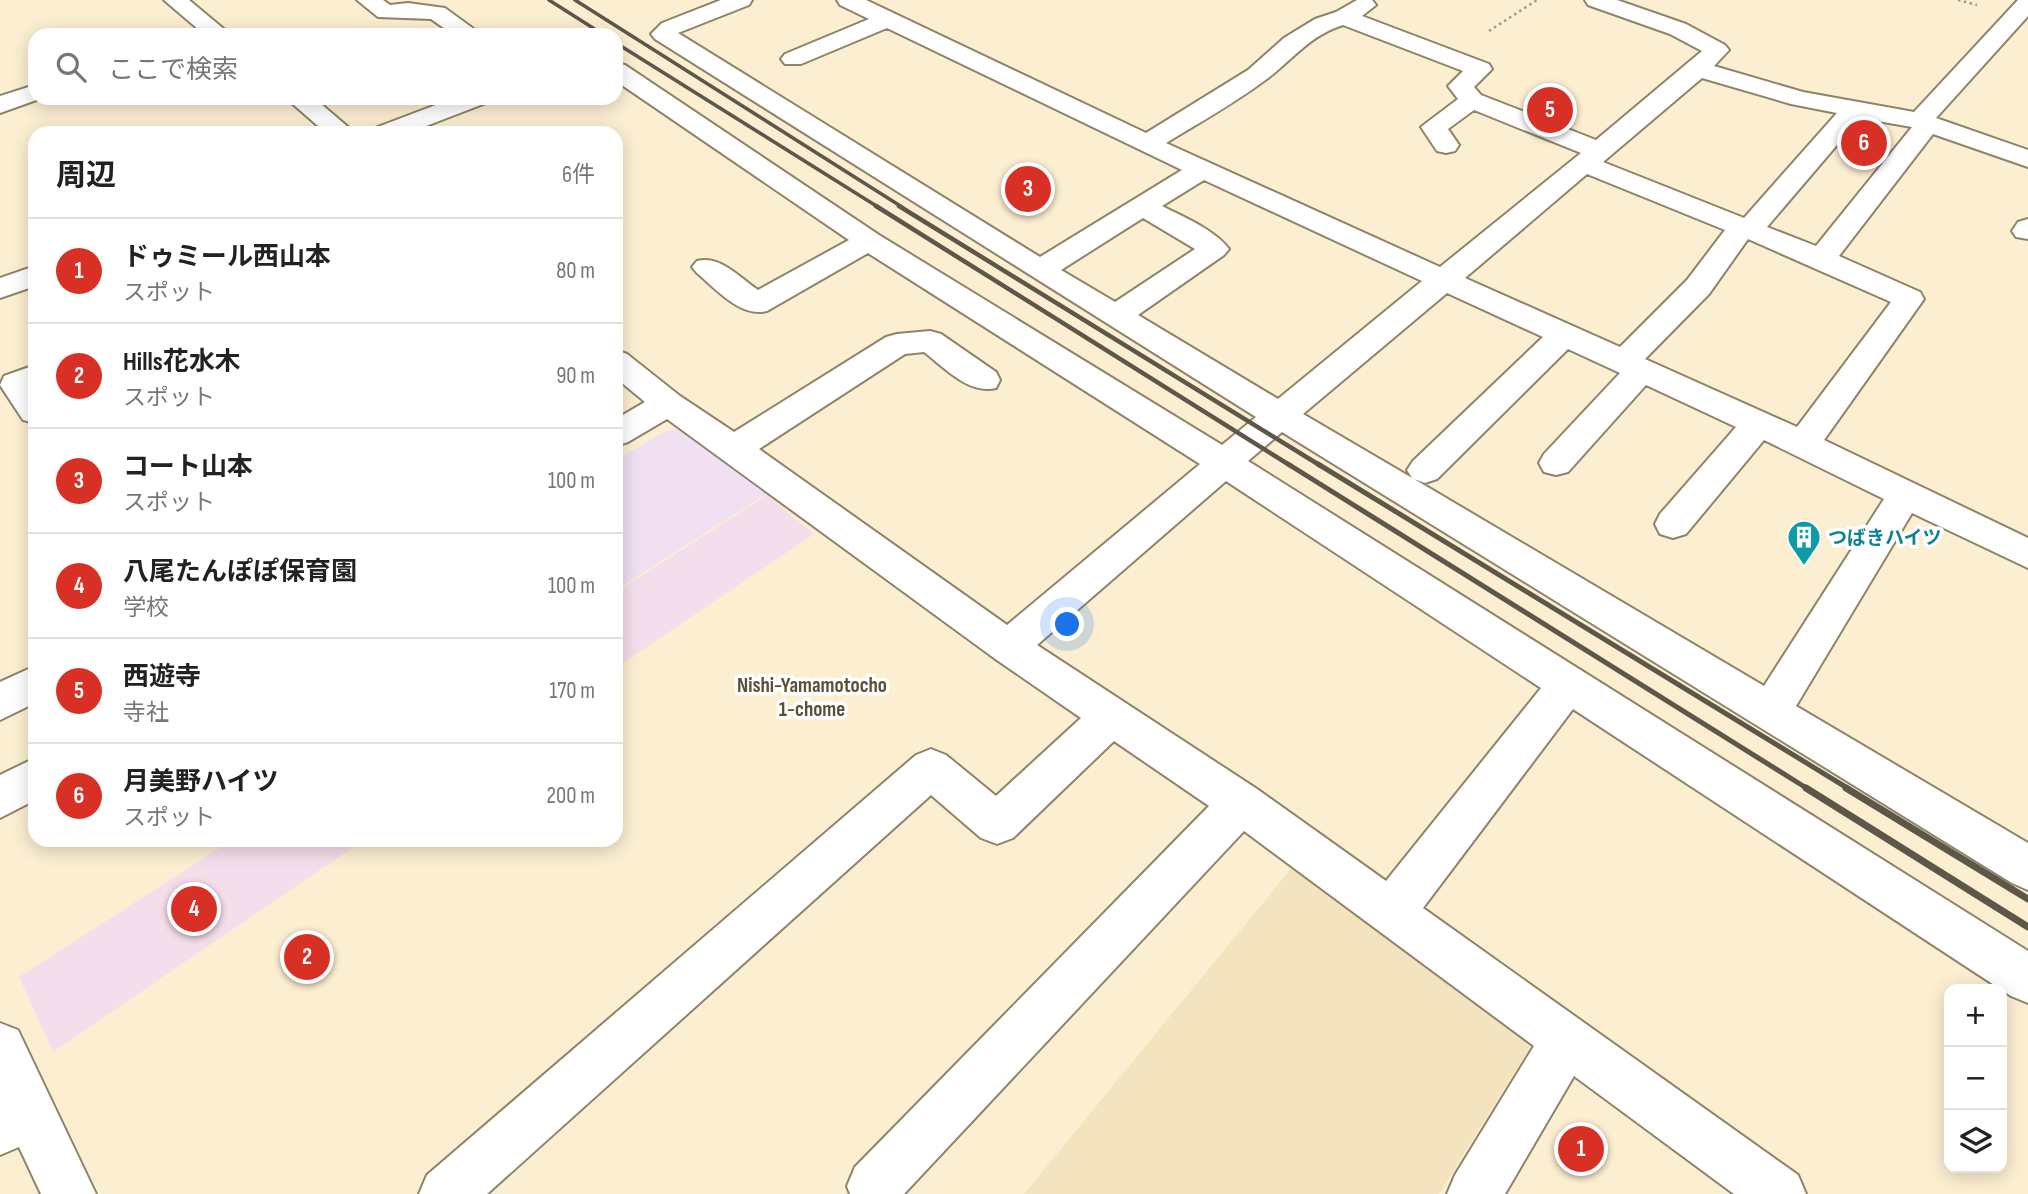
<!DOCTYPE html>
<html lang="ja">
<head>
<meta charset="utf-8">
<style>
	body { margin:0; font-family:"Sofia Sans Condensed","Noto Sans JP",sans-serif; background:#f6f6f6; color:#222 }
	.controls { position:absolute; right:21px; bottom:21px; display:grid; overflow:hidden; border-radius:14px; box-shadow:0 4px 18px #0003 }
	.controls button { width:63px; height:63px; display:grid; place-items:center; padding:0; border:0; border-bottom:2px solid #e0e0e0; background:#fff; color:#222; font:35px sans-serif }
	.you { position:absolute; left:1068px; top:625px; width:24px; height:24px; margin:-18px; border:5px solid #fff; border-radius:50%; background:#1a73e8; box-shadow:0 0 0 10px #1a73e833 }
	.badge { display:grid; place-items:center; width:46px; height:46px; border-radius:50%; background:#d93025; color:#fff; font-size:23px; font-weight:700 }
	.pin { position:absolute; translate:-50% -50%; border:4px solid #fff; box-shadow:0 2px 7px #0006 }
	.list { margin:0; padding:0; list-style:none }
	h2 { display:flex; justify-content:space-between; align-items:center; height:91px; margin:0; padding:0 28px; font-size:30px }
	h2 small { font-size:23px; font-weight:400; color:#767676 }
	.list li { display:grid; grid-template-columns:46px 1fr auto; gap:21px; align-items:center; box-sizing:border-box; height:105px; padding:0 28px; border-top:2px solid #e0e0e0 }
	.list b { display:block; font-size:26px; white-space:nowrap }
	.list p { margin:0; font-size:23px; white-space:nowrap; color:#767676 }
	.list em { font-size:23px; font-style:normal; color:#767676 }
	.icon { flex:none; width:38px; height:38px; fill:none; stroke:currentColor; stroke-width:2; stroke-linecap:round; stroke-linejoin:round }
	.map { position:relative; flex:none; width:2028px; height:1194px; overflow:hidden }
	.search { position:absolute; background:#fff; box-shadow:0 4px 18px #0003; left:28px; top:28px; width:595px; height:77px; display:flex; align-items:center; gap:18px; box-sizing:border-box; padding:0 24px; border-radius:21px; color:#767676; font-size:26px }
	.panel { position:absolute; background:#fff; box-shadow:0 4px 18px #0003; left:28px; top:126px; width:595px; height:721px; border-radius:21px }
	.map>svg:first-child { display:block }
</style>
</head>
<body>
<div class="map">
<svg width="2028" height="1194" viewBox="0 0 2028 1194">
	<rect width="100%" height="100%" fill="#fcefd1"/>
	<path fill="#f0e0f2" d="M667,430H683L766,494L616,590V460Z"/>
	<path fill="#f3e3bf" d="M1299,859L1536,1038L1439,1194H1024Z"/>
	<g fill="#f5deeb">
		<path d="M767,495L814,534L616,668V592Z"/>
		<path d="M232,840H364L53,1052L19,977Z"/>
	</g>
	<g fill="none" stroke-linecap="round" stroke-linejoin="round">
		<defs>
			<g id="minor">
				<path d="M164,0H189L231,35H205Z"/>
				<path d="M357,0H383L390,5L408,3L445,8L482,35H454L431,19L378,17Z"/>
				<path d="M721,0H752L749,5L678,33L1040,257L1182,170L887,28L801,64H785L781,59L785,54L869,19L840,5L837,0H866L1146,133L1248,70L1284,38L1315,19L1336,12L1357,0H1372L1376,5L1362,16L1489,64L1492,69L1474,87L1481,95L1596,140L1702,51L1670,34L1588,5L1585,0H1617L1686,24L1725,45L1729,50L1714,66L1803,92L1914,112L2018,0H2028V16L1936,118L2028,150V167L1933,134L1839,256L1920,292L1924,299L1824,440L2028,538V568L1912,513L1796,706L2028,843V890L2012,883L1282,432L1248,461L2028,951V1003L2011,996L1573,709L1423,908L1798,1175L1806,1194H1734L1574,1076L1505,1194H1447L1455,1175L1534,1046L1244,831L904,1194H850L847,1186L855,1167L1209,806L1114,741L1013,838L997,844L981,838L931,795L487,1194H419L427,1175L916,755L931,749L946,755L996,796L1081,718L994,658L667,419L628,442L616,446V419L645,402L616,378V350L627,354L680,396L734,432L886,337L897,334L930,331L941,334L996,372L1000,380L996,388C969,395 944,367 924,352L905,354L759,449L1007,625L1200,464L868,253L767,311C741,318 716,289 697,273L692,267L697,261C720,255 739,277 758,290L849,240L616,81V63L625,65L879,235L1222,445L1256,417L655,39L651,34L662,23ZM1343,25L1463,71L1448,86L1458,99L1421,127L1437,151L1446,153L1455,151L1459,145L1448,129L1474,110L1581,153L1440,267L1166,143C1199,123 1233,104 1264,81C1292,61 1308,36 1343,25ZM1702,78L1791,104L1837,113L1744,218L1603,162ZM1860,118L1912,127L1816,246L1767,227ZM1587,174L1725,230L1687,280L1620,347L1465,278ZM1204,180L1422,281L1278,399L1138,315L1224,255L1229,249C1214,229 1183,217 1162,206ZM1143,218L1195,249L1115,302L1061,270ZM1748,239L1891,302L1797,427L1645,359L1709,294ZM1447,293L1543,337L1413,461L1407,470L1412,478L1303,414ZM1568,349L1620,373L1544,454L1539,463L1544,472L1556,475L1568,472L1646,385L1736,427L1660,514L1655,524L1660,534L1673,538L1686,534L1764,440L1884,499L1764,686L1414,479L1425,483L1437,479ZM1226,481L1541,688L1386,881L1257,789L1037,645Z"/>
				<path d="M35,85V98H42L0,113V96Z"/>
				<path d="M286,98H314L355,133H326Z"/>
				<path d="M454,98H489L486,103L408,133H371L375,128Z"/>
				<path d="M2028,219V239L2016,237L2012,231L2018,222Z"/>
				<path d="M35,266V286L0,298V278Z"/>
				<path d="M35,365V423L23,420L0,385L4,376Z"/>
				<path d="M35,666V703L0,720V682Z"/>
				<path d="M35,758V800L0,818V775Z"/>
				<path d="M0,1023L18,1030L96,1194H41L19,1147L0,1155Z"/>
			</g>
		</defs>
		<use href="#minor" stroke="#8f8368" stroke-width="4"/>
		<g stroke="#a39a84" stroke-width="2.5" stroke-dasharray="2.5 3.5" stroke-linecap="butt">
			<path d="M1958,0L1977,5"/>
			<path d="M1489,31L1537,0"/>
		</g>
		<use href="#minor" fill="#fff" fill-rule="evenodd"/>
		<g stroke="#5d5748" stroke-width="3.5">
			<path d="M549,0L604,35"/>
			<path d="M575,0L902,207"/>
			<path d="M616,43L878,207"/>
		</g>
		<g stroke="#5d5748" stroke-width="4.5">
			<path d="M876,206L1291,466"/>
			<path d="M899,206L1321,466"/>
		</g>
		<g stroke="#5d5748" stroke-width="5">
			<path d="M1288,464L1808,789"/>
			<path d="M1318,464L1849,789"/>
		</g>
		<g stroke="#5d5748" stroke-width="7">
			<path d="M1806,788L2028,927"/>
			<path d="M1846,788L2028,899"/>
		</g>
	</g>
	<defs>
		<symbol id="building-pin" viewBox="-11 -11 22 30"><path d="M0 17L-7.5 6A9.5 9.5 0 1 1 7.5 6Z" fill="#0f9aa8" stroke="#fff"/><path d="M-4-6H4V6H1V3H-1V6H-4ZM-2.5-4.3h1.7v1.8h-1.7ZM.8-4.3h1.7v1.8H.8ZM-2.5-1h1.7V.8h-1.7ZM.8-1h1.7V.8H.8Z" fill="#fff"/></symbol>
	</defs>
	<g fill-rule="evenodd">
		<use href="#building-pin" x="1785" y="518" width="38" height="52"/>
	</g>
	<g text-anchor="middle" stroke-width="7" stroke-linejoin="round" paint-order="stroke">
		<g font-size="19" font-weight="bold" fill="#0d838f" stroke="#fff" text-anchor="start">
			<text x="1828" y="544">つばきハイツ</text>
		</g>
		<g font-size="21" font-weight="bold" fill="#5b5037" stroke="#fff">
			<text x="812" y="692">Nishi-Yamamotocho<tspan x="812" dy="24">1-chome</tspan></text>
		</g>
	</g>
</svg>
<div class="controls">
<button>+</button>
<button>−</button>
<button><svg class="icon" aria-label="layers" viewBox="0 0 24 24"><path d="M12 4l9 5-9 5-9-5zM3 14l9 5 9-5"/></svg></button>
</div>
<div class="you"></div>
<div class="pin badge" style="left:1581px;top:1149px">1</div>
<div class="pin badge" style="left:307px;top:957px">2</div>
<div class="pin badge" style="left:1028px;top:189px">3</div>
<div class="pin badge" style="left:194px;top:909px">4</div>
<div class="pin badge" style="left:1550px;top:110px">5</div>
<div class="pin badge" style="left:1864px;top:143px">6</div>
<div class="search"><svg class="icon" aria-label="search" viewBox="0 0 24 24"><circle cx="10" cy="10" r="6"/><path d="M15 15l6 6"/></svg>ここで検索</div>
<section class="panel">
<h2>周辺<small>6件</small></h2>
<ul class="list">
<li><span class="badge">1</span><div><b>ドゥミール西山本</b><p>スポット</p></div><em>80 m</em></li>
<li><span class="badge">2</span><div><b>Hills花水木</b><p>スポット</p></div><em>90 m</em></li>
<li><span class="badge">3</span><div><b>コート山本</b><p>スポット</p></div><em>100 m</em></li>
<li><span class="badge">4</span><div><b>八尾たんぽぽ保育園</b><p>学校</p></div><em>100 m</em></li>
<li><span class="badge">5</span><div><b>西遊寺</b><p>寺社</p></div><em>170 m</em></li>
<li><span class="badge">6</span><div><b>月美野ハイツ</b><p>スポット</p></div><em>200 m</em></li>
</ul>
</section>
</div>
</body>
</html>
